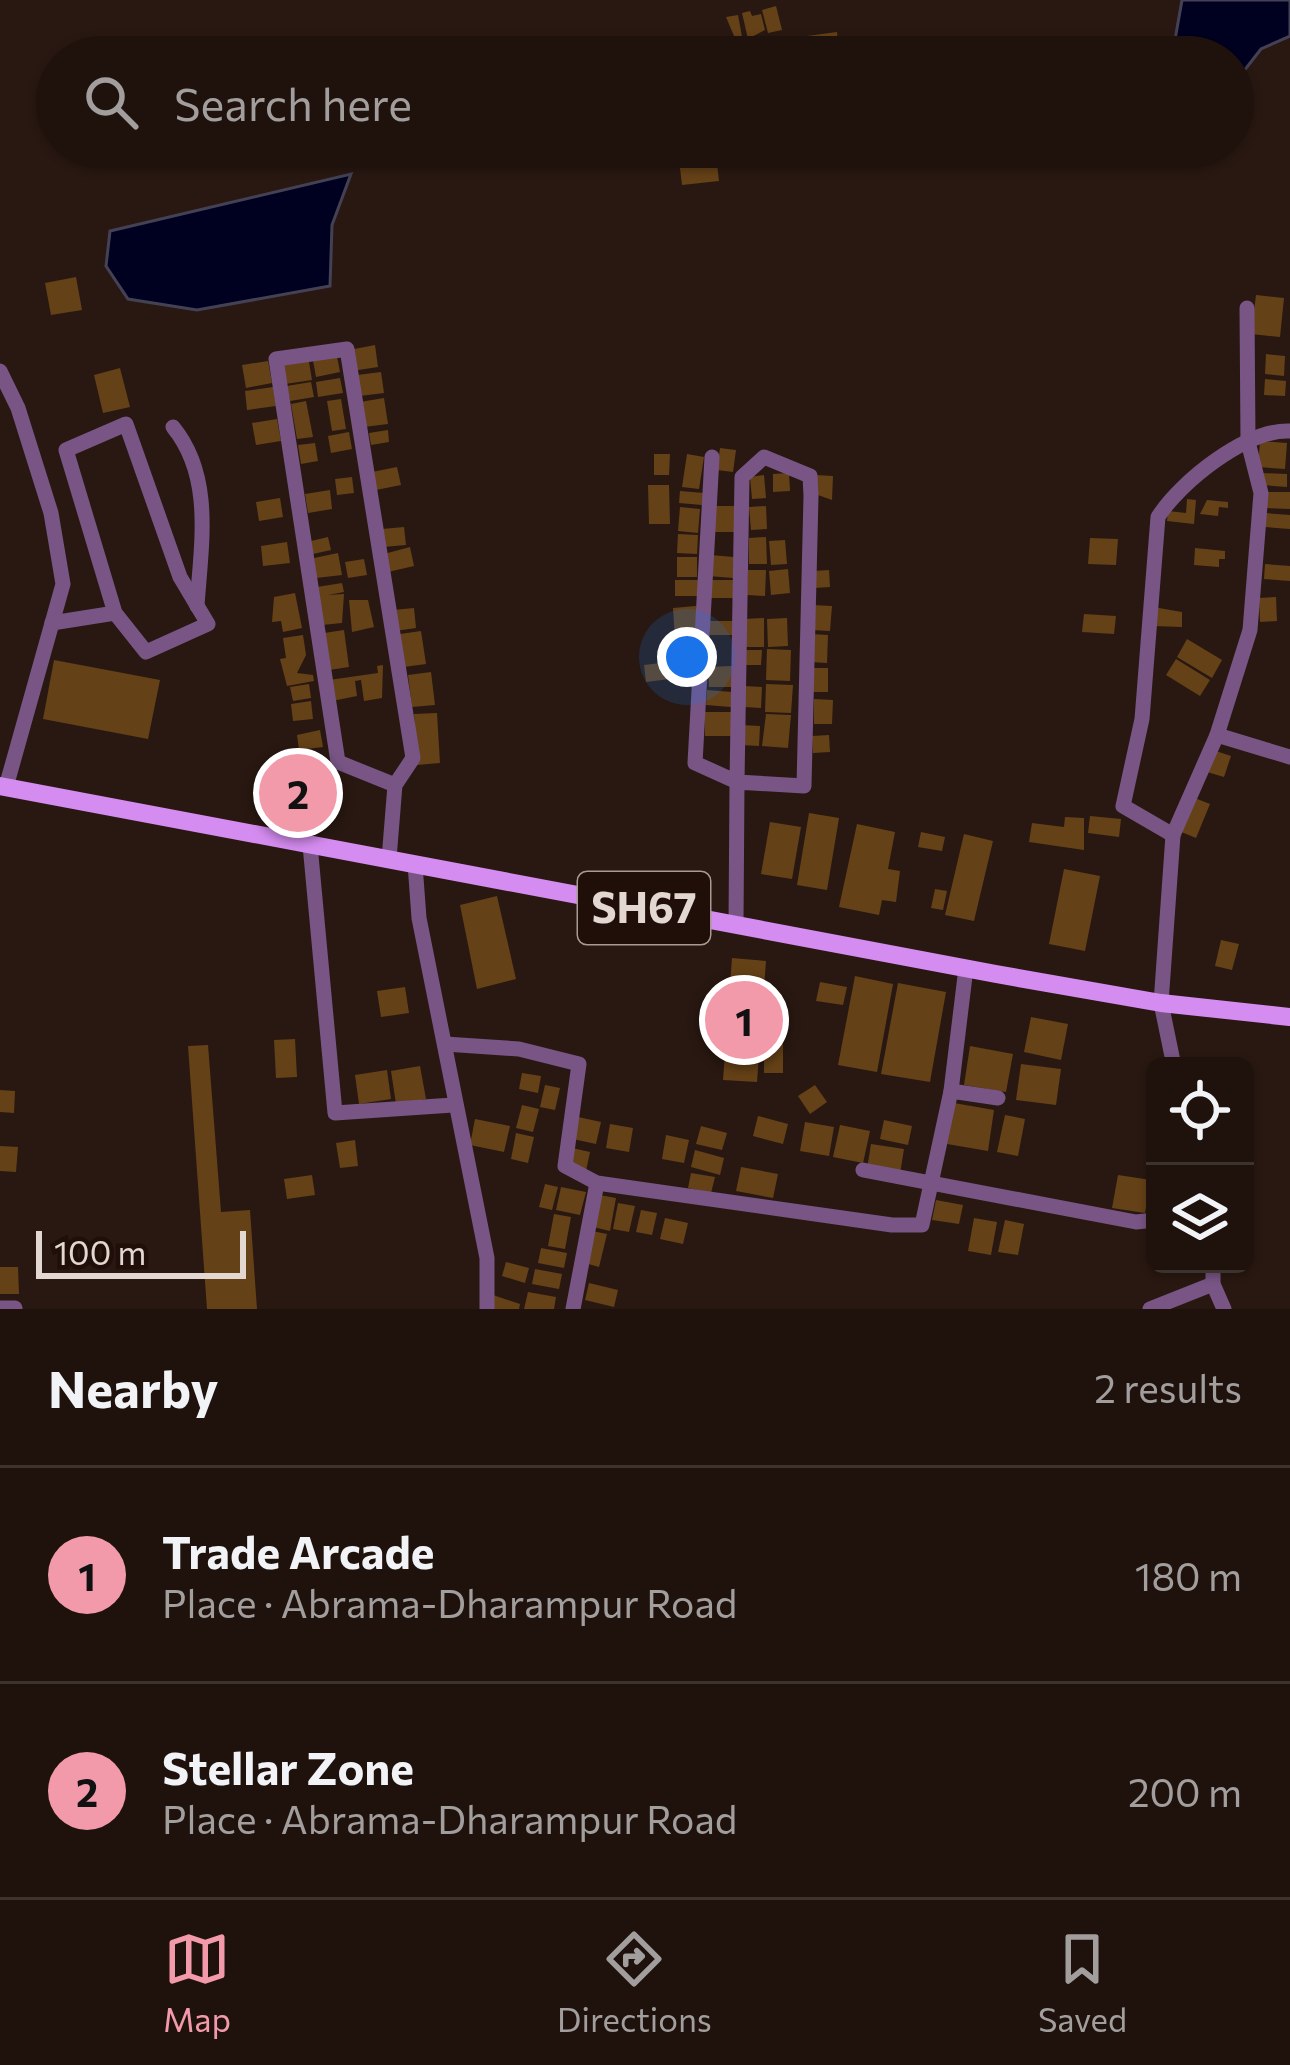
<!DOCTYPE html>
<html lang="en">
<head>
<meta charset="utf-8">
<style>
	body { margin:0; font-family:Commissioner,sans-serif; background:#2c201b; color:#f1f3f6 }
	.controls { position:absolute; right:36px; bottom:36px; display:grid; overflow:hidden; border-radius:18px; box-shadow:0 3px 9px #0004 }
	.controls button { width:108px; height:108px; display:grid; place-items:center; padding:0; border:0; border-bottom:3px solid #3c322e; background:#1f120d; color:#f1f3f6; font:60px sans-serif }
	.scale { position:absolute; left:36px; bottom:30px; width:210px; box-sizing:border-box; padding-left:12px; border:6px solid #e3d7d2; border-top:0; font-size:33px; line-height:42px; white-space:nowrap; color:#e3d7d2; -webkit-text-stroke:9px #1f0f08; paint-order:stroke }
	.you { position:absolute; left:687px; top:657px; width:42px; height:42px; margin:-30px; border:9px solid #fff; border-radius:50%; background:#1a73e8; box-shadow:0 0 0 18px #1a73e833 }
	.badge { display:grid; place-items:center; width:78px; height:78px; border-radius:50%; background:#f39aaa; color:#111; font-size:39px; font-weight:700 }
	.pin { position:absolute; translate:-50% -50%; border:6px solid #fff; box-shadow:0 3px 12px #0006 }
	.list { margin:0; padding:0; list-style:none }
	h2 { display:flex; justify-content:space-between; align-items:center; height:156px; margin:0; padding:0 48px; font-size:51px }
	h2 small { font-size:39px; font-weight:400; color:#a19e9d }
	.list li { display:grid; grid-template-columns:78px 1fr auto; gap:36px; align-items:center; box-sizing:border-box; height:216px; padding:0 48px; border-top:3px solid #3c322e }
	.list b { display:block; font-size:45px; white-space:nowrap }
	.list p { margin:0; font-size:39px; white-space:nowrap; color:#a19e9d }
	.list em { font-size:39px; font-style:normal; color:#a19e9d }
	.icon { flex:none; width:66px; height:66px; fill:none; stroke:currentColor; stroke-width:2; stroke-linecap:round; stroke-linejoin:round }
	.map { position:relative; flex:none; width:1290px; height:1309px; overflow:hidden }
	.search { position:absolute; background:#1f120d; box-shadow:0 3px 9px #0004; left:36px; right:36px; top:36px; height:132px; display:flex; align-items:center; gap:30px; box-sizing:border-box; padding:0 42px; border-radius:66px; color:#a19e9d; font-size:45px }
	.sheet { height:588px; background:#1f120d }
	nav { display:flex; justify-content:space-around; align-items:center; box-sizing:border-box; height:168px; border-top:3px solid #3c322e; background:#1f120d; font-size:33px; color:#a19e9d }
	nav a { display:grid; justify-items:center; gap:6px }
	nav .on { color:#f39aaa }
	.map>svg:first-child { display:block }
</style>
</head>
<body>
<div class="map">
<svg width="1290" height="1309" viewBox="0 0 1290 1309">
	<rect width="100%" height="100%" fill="#291811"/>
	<g fill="#000120" stroke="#444155" stroke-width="3">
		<path d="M1182,0H1290V36L1261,49L1233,85V57H1172Z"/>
		<path d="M351,174L332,225L330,286L197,310L128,299L106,266L110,231Z"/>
	</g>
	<g fill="#654117">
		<path d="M776,6L782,30L768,33L762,10Z"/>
		<path d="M750,11L752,16L761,14L765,30L748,39L742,13Z"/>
		<path d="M738,15L743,42L737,43L726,17Z"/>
		<path d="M837,32L838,44L793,50L792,38Z"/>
		<path d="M713,147L715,160L683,164L681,152Z"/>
		<path d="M717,164L719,181L682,185L680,168Z"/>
		<path d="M76,277L82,310L51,315L45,283Z"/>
		<path d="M1256,295L1284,298L1280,337L1251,334Z"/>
		<path d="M375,345L378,367L352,371L349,350Z"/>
		<path d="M336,351L340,372L316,377L312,355Z"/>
		<path d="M1266,354L1285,356L1284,376L1265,374Z"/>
		<path d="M308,356L312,380L285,384L281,361Z"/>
		<path d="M268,361L272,383L246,388L242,365Z"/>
		<path d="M120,368L130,407L103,413L94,375Z"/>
		<path d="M381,372L384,393L360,396L357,375Z"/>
		<path d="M340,378L343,393L318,397L316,382Z"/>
		<path d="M1265,379L1286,381L1285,396L1264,395Z"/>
		<path d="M311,382L314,397L290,401L287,386Z"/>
		<path d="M273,387L276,406L247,410L245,391Z"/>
		<path d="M384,398L388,424L364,427L360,402Z"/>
		<path d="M341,399L346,429L332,431L327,401Z"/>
		<path d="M306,401L313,437L297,439L291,404Z"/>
		<path d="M277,419L281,441L256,445L252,423Z"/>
		<path d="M388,430L389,442L371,445L369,433Z"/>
		<path d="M349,432L352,449L331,453L328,436Z"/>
		<path d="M1260,441L1287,443L1285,469L1258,467Z"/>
		<path d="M315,443L318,461L301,464L298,445Z"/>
		<path d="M720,448L736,450L733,472L717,470Z"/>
		<path d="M654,454H670L669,475H654Z"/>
		<path d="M687,454L704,457L699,489L682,487Z"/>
		<path d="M397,467L401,485L376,490L372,472Z"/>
		<path d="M789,473L790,491L773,492V474Z"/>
		<path d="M1261,473L1287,474V487L1261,485Z"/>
		<path d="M764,475L766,498L752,499L750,477Z"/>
		<path d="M816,475L833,476L832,500L815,494Z"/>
		<path d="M352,477L354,493L337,495L335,479Z"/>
		<path d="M648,485H669L670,524H649Z"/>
		<path d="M330,490L332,509L308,513L305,494Z"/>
		<path d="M680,491L704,493L702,505L679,503Z"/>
		<path d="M1263,492H1290V509L1263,508Z"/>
		<path d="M280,498L283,517L259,521L256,502Z"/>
		<path d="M1187,499L1196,500L1194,524L1167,521L1168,511L1186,513Z"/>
		<path d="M1207,500L1228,502V508L1219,507L1218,516L1200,514Z"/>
		<path d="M711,506H735L734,532H711Z"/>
		<path d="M766,506L767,529L751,530L749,507Z"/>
		<path d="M680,507L700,509L698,533L678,531Z"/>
		<path d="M1265,513L1290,515V529L1264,527Z"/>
		<path d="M404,527L406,545L383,547L382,529Z"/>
		<path d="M678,534L698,535L697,554L677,553Z"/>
		<path d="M328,537L331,550L313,554L311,541Z"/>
		<path d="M766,537L767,564H749V538Z"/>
		<path d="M1090,538L1118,539L1116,565L1088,564Z"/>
		<path d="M785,540L787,564L771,565L769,541Z"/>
		<path d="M287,542L290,563L263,566L261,546Z"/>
		<path d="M410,547L414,566L388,572L384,554Z"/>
		<path d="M1195,548L1225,551V559H1219V567L1194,565Z"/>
		<path d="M338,553L342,575L316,578L314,558Z"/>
		<path d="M710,555L734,557L733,578L708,576Z"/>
		<rect x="677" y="557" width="20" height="20"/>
		<path d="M364,559L367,575L348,578L345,562Z"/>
		<path d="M1265,564L1290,566V581L1264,579Z"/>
		<path d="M788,569L790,593L771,595L769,571Z"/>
		<path d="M748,570H766L765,596L747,595Z"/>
		<path d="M829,570L830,587L814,588L813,571Z"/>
		<rect x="675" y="580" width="25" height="16"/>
		<path d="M709,580H733V598H708Z"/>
		<path d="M342,583L344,592L328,595L344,594L342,623L322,625L317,587Z"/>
		<path d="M295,593L302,628L283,632L281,621L272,622L274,597Z"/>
		<path d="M1276,597L1277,621L1260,622L1259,598Z"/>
		<path d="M349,600H368L374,627L352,632Z"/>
		<path d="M812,605L832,606L830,631L811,630Z"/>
		<path d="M696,606L699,636L675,638L673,608Z"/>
		<path d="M1153,607L1182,612V627L1153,626Z"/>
		<path d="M414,608L416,628L395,631L393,610Z"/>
		<path d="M1084,614L1116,616L1114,634L1082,632Z"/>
		<path d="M764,618V647H743V619Z"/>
		<path d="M787,618L788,646L768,647L767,619Z"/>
		<path d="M709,621H733L732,635H710Z"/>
		<path d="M344,630L349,667L329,670L324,633Z"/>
		<path d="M421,631L426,664L404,667L400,634Z"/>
		<path d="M811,634L828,635L827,663L810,662Z"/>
		<path d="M303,635L306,655L297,673L313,675L314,681L287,686L280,659L286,658L283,638Z"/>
		<path d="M1187,639L1222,660L1212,678L1177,657Z"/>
		<path d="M767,649L791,650L790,681L766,680Z"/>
		<path d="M740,650H762L761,665H740Z"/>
		<path d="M1176,659L1210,680L1200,696L1166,675Z"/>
		<path d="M54,660L160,680L148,739L43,719Z"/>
		<path d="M669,662L670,679L646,682L644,665Z"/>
		<path d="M383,665L382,698L364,701L361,680L355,681L357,696L332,701L329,680L378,673L377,666Z"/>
		<path d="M732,666V687H709L708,667Z"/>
		<path d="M812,668H828V692H811Z"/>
		<path d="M431,672L435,705L412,707L408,675Z"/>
		<path d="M309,684L311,698L293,701L290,687Z"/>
		<path d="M766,684L793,685L791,713L765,712Z"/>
		<path d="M744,686L762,687L761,708L744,707Z"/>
		<path d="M707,690L732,692L731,707L706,705Z"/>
		<path d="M814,699L833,700L832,724H814Z"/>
		<path d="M311,701L313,719L293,721L291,704Z"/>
		<rect x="705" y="712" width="29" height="24"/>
		<path d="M437,713L440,763L417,765L414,714Z"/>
		<path d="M766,714L791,715L788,748L762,746Z"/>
		<path d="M741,725L760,726L759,746L741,745Z"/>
		<path d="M320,730L323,747L299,750L297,735Z"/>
		<path d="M829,735L830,752L813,753L812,736Z"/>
		<path d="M1204,747L1231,756L1224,777L1197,769Z"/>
		<path d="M261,767L341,778L335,818L255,807Z"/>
		<path d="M1187,795L1210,804L1196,838L1174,829Z"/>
		<path d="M809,813L839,818L827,890L797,885Z"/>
		<path d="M1090,816L1121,819L1119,837L1088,833Z"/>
		<path d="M1065,817L1084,818V850L1029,842L1032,823L1064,827Z"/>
		<path d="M770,822L801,827L792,879L761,874Z"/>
		<path d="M857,824L895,832L888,869L900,871L896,902L882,900L879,915L839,907Z"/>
		<path d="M921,832L945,837L942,851L918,847Z"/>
		<path d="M964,834L993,841L974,921L945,915Z"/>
		<path d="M1064,869L1100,876L1085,951L1049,944Z"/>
		<path d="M935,889L947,891L943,910L931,908Z"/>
		<path d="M497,896L516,979L477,989L460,905Z"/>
		<path d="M1221,940L1239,944L1232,970L1215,966Z"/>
		<path d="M732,958L766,961L757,1082L723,1080Z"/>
		<path d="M855,976L893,984L877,1072L838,1065Z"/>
		<path d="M820,982L847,987L843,1005L816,1001Z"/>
		<path d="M898,983L946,992L930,1082L881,1074Z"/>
		<path d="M405,987L409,1013L381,1017L377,991Z"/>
		<rect x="764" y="998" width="19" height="75"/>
		<path d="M1031,1017L1068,1024L1061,1060L1024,1052Z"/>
		<path d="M295,1039L297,1077L276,1078L274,1040Z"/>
		<path d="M208,1045L221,1212L250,1210L257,1309H207L188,1046Z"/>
		<path d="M970,1046L1013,1054L1006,1092L964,1085Z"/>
		<path d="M1021,1064L1061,1069L1056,1105L1016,1100Z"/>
		<path d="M420,1066L426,1099L396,1104L391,1071Z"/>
		<path d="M387,1070L391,1099L359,1104L355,1075Z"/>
		<path d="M522,1073L541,1076L538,1093L519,1089Z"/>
		<path d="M545,1085L560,1088L555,1110L540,1107Z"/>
		<path d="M815,1085L827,1102L810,1114L798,1096Z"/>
		<path d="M0,1090L15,1091L14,1113L0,1112Z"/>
		<path d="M954,1103L994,1110L988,1151L947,1144Z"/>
		<path d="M522,1105L539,1109L533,1132L516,1128Z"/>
		<path d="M1005,1115L1025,1119L1018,1156L997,1152Z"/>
		<path d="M758,1116L788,1124L783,1144L753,1136Z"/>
		<path d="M578,1117L601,1122L596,1144L573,1139Z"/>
		<path d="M475,1119L510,1126L504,1152L470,1145Z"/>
		<path d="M884,1120L912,1126L908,1145L880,1139Z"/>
		<path d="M805,1122L834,1127L829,1156L800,1151Z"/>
		<path d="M610,1124L633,1128L629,1152L606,1148Z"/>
		<path d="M840,1125L870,1131L863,1163L833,1157Z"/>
		<path d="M701,1126L727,1133L722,1150L696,1144Z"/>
		<path d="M516,1133L534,1137L528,1163L511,1159Z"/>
		<path d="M666,1135L689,1140L684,1163L662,1159Z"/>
		<path d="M355,1140L358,1166L340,1168L336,1143Z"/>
		<path d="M871,1144L904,1149L900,1174L867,1169Z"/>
		<path d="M0,1146L18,1147L16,1172L0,1171Z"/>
		<path d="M572,1148L590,1152L586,1171L568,1167Z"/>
		<path d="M695,1150L724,1158L720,1175L691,1167Z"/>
		<path d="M741,1167L778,1174L773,1198L736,1191Z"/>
		<path d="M691,1173L715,1177L711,1193L688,1188Z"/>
		<path d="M312,1175L315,1195L287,1199L284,1179Z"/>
		<path d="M1118,1175L1151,1180L1145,1213L1112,1208Z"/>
		<path d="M545,1184L558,1187L552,1210L539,1207Z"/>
		<path d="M561,1187L586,1192L580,1215L556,1210Z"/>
		<path d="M599,1195L616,1198L610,1231L593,1227Z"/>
		<path d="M936,1200L963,1205L959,1224L932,1220Z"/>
		<path d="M618,1203L635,1206L629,1232L613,1229Z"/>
		<path d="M641,1210L657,1213L652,1235L636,1232Z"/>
		<path d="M554,1214L571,1217L565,1249L548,1246Z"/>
		<path d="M665,1218L688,1223L683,1244L660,1239Z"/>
		<path d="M974,1218L997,1222L991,1255L968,1251Z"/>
		<path d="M1005,1220L1024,1224L1018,1255L998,1252Z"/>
		<path d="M592,1231L607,1234L599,1267L585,1263Z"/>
		<path d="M541,1248L567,1253L564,1268L538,1263Z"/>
		<path d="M506,1262L529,1268L525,1283L502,1276Z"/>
		<path d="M0,1267H18L19,1294H0Z"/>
		<path d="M535,1269L562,1274L559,1289L532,1284Z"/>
		<path d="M589,1283L618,1290L614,1307L585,1300Z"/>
		<path d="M528,1292L556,1297L554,1309H524Z"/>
		<path d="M493,1295L520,1304L519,1309H493Z"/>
	</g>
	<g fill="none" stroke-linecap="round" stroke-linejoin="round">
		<g stroke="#785585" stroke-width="15">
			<path d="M0,371L18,408L51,513L63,584L6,787"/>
			<path d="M173,427C214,477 201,545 197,606"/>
			<path d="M712,457L695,763L737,782L742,477L764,457L810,476L811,496L804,786L737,782L736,925"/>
			<path d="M52,623L115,613L146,652L208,624L180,577L126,424L66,450L115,613"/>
			<path d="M1217,735L1290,757"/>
			<path d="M1173,835L1123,806L1142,719L1158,517C1181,481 1247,429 1290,431"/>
			<path d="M310,845L335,1113L453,1105"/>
			<path d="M389,859L395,785L413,758L347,349L276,359L338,762L395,785"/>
			<path d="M415,864L419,918L487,1258V1309"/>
			<path d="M445,1044L519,1049L579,1064L565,1166L597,1183L892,1225H922L951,1091L998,1098"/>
			<path d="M1174,1066L1161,1003L1173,835L1217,735L1250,630L1261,493L1248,442L1247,308"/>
			<path d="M951,1091L966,968"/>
			<path d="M863,1170L1136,1222L1155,1220"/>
			<path d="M1213,1264V1284L1224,1309"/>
			<path d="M0,1308H15"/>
			<path d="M573,1309L597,1183"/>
			<path d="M1150,1309L1213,1284"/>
		</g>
		<path stroke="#d58cf0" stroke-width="18" d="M0,786L996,974L1161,1003L1290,1017"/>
	</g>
	<g text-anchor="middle" stroke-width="10" stroke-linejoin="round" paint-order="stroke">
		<rect fill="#1f0f08" stroke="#a89b95" stroke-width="3" x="578" y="872" width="132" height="72" rx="9"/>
		<g font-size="42" font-weight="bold" fill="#e3d7d2">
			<text x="644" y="923">SH67</text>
		</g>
	</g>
</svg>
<div class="controls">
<button><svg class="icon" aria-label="locate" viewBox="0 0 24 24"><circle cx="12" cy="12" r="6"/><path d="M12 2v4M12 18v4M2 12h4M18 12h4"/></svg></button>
<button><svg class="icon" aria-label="layers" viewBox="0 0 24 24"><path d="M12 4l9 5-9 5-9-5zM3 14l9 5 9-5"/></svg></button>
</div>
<div class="scale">100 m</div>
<div class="you"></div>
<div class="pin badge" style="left:744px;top:1020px">1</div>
<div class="pin badge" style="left:298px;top:793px">2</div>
<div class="search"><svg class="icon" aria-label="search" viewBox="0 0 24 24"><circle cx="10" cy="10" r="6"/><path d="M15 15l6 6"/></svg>Search here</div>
</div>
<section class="sheet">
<h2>Nearby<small>2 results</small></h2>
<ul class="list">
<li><span class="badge">1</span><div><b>Trade Arcade</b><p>Place · Abrama-Dharampur Road</p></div><em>180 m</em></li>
<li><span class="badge">2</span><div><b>Stellar Zone</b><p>Place · Abrama-Dharampur Road</p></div><em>200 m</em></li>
</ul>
</section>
<nav>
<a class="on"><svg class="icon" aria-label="map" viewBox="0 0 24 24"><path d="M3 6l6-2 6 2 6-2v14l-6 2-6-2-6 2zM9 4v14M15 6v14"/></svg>Map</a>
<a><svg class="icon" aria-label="directions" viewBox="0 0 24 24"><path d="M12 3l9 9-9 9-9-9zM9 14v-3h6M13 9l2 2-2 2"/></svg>Directions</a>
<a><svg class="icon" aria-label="saved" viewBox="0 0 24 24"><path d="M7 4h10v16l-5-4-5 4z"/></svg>Saved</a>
</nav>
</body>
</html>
